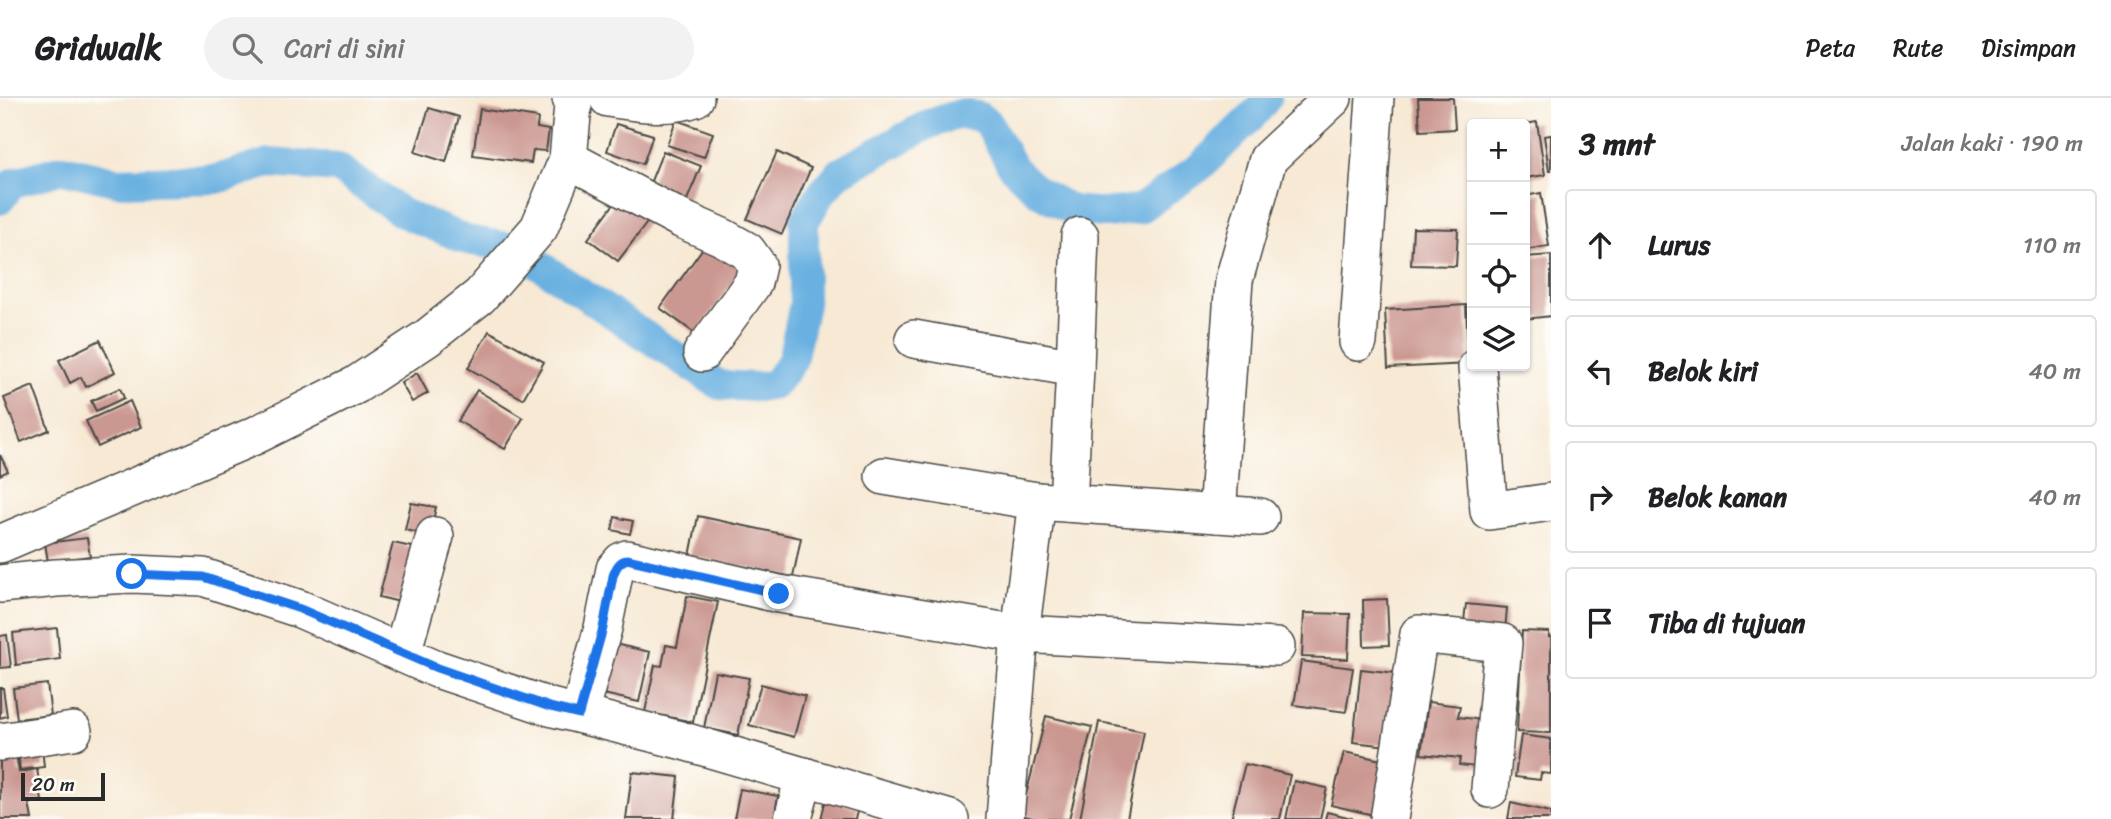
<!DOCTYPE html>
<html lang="id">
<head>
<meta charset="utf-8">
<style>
	body { margin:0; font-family:Sriracha,sans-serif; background:#f2f2f2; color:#202124 }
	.controls { position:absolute; right:21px; top:21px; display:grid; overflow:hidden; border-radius:7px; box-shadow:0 2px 5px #0004 }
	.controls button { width:63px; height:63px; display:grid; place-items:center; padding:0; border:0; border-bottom:2px solid #e0e0e0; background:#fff; color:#202124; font:35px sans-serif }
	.scale { position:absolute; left:21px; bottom:18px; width:84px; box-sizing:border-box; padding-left:7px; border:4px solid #2b2b2b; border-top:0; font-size:19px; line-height:24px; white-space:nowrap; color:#2b2b2b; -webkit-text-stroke:5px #fdfcf7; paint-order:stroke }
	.stop { position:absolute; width:21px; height:21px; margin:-16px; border:5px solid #1a73e8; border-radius:50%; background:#fff }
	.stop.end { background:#1a73e8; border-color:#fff; box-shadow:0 2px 7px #0008 }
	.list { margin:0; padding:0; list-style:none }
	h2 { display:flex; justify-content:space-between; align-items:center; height:91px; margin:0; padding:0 28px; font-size:30px }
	h2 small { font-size:23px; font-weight:400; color:#757577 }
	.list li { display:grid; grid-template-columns:46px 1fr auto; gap:21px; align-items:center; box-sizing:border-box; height:112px; margin:0 14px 14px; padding:0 14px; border:2px solid #e0e0e0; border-radius:7px }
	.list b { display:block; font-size:26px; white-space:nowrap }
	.list em { font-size:23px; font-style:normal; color:#757577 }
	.icon { flex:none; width:38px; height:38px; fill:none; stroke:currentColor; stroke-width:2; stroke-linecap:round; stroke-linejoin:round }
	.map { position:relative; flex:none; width:1551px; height:721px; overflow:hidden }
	header { display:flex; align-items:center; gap:42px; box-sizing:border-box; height:98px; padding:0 35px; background:#fff; border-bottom:2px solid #e0e0e0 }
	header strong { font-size:33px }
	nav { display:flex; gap:38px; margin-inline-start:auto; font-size:24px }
	.search { width:490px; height:63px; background:#f2f2f2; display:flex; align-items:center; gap:18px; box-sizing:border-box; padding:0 24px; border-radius:38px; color:#757577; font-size:26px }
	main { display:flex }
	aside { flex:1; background:#fff }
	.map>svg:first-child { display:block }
</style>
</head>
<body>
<header>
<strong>Gridwalk</strong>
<div class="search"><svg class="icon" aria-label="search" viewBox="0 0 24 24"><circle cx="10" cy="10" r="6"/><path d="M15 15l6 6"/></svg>Cari di sini</div>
<nav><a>Peta</a><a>Rute</a><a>Disimpan</a></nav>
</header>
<main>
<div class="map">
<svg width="1551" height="721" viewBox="0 0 1551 721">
	<rect width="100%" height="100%" fill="#fdfcf7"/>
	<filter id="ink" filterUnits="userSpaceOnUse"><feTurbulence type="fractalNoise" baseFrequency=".0143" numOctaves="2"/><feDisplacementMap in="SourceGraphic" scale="14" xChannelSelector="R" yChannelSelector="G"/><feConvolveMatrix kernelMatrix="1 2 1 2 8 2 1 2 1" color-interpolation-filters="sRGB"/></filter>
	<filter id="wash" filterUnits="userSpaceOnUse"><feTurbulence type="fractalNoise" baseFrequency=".00686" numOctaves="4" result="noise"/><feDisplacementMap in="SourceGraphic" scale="28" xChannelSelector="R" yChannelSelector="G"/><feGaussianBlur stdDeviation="1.57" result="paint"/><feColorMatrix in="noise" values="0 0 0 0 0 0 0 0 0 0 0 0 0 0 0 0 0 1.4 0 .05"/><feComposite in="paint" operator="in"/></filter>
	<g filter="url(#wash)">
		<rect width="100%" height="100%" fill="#f7e9d4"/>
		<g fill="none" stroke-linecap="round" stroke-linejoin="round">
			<path stroke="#6ab1e1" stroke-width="30" d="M0,102L13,85L63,71L118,84L217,81L269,65L338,70L402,115L467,142L514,150L719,287L758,289L775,286L792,263L804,206V124L820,97L839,75L929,26L959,16L978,18L989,26L1013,70L1037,93L1072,112L1106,115L1140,111L1201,68L1256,14L1267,0"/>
		</g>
		<g id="blocks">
			<g fill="#cb9791">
				<path d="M1418,0H1453L1455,31L1420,33Z"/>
				<path d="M429,10L459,19L446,64L415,54Z"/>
				<path d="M480,11L538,20L537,30L549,32L546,53L533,52L531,65L473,57Z"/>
				<path d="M676,22L713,35L704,59L667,47Z"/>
				<path d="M1537,24L1545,77L1525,80V26Z"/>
				<path d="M616,26L653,37L643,66L607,53Z"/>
				<path d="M1551,37V73H1549L1544,38Z"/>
				<path d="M663,53L701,68L687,102L649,88Z"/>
				<path d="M777,54L811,70L782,136L747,121Z"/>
				<path d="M1541,95L1549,148L1525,152V98Z"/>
				<path d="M619,99L649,122L618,163L588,141Z"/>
				<path d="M1413,130L1458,131L1456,168L1411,167Z"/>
				<path d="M708,143L744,169L696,236L660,210Z"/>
				<path d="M1551,157V218L1525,221V159Z"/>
				<path d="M1466,207L1469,266L1388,270L1385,212Z"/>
				<path d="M489,233L544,264L523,301L468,270Z"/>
				<path d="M100,242L115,274L86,289L81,279L70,285L59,262Z"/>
				<path d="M417,275L428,295L412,304L401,285Z"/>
				<path d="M33,288L49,332L21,344L4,300Z"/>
				<path d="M120,290L124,300L96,313L91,303Z"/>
				<path d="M477,292L523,320L505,351L458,323Z"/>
				<path d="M130,303L141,329L98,349L86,323Z"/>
				<path d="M0,357L8,373L0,377Z"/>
				<path d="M411,405L436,409L430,437L405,432Z"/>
				<path d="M698,418L801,440L793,479L690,458Z"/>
				<path d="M615,419L633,423L630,436L612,432Z"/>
				<path d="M87,440L90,458L48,464L45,445Z"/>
				<path d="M393,445L421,451L408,506L379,499Z"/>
				<path d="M687,498L718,504L693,624L645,614L655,567L662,568L666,547L677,549Z"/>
				<path d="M1387,501L1389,547L1364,548L1363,502Z"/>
				<path d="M1466,506L1507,510L1504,544L1462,540Z"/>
				<path d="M1304,515L1350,516L1348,561L1302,559Z"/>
				<path d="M57,530L60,561L16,567L13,535Z"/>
				<path d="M1522,533L1549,534V539H1551V635L1517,634Z"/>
				<path d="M7,537L11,569L0,570V538Z"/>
				<path d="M610,545L650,554L639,604L599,595Z"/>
				<path d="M1301,563L1353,570L1346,614L1294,607Z"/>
				<path d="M1361,571L1405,576L1396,649L1353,644Z"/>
				<path d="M715,574L749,580L738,637L704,630Z"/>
				<path d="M47,586L51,617L17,621L13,590Z"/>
				<path d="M761,586L805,598L794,639L749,627Z"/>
				<path d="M0,590H3L7,618L0,620Z"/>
				<path d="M1428,604L1460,608L1458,619L1499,624L1493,671L1459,667L1460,660L1421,656Z"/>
				<path d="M1046,618L1092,629L1069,721H1036L1021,717Z"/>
				<path d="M1099,624L1144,633L1127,721H1080Z"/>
				<path d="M1521,637L1551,641V676L1541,675L1540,682L1515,679Z"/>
				<path d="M42,649L44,669L20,672L18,652Z"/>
				<path d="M1344,654L1395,665L1382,719L1331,707Z"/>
				<path d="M16,655L19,674L37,671L42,703L29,705L32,721H0V658Z"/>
				<path d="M1245,666L1290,677L1280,721H1231Z"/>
				<path d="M632,674L679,679L674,721H626Z"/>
				<path d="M1294,683L1327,690L1320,721H1286Z"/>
				<path d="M740,691L778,698L774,721H734Z"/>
				<path d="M826,701L858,710L855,721H821Z"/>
				<path d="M1511,705L1551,714V721H1508Z"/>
				<path d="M1327,714L1352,720V721H1325Z"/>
			</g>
		</g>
	</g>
	<g filter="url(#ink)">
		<use href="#blocks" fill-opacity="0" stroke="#4a4844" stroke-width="2"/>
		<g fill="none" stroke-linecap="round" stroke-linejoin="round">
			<defs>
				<g id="minor">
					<path d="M608,0C636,4 667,10 695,0"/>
					<path d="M568,61L681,121L722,139L747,153L757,167L753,185L702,255"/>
					<path d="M914,241L1075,270"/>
					<path d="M1358,244L1375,0"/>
					<path d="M1477,269L1489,413L1551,404"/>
					<path d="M884,378L1037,403L1260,419"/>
					<path d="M1068,405L1075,270L1080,138"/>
					<path d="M1217,416L1234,182L1268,61L1333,0"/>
					<path d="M0,446L254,338L356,287L427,240L480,198L539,130L568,61L573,7L571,0"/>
					<path d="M0,486L56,480L132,476L203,479L300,511L437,571L550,609L680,642L950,721"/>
					<path d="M402,555L435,438"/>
					<path d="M579,616L603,530L615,471L622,463L627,461L779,496L1020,536L1276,549"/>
					<path d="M0,644L73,633"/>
					<path d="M793,721L804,678"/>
					<path d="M1005,721L1020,536L1037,403"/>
					<path d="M1389,721L1419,536L1503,545L1490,691"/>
				</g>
			</defs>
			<use href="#minor" stroke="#4a4844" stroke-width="40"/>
			<use href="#minor" stroke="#fff" stroke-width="37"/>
		</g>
	</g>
	<g fill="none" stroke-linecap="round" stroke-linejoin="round" filter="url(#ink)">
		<path stroke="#1a73e8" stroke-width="9" d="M132,476L203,479L300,511L437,570L550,609L579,616L603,530L613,478C616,469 619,464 627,461L779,496"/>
	</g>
</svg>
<div class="controls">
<button>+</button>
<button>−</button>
<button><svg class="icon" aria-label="locate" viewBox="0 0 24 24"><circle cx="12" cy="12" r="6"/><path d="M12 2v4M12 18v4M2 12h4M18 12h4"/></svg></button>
<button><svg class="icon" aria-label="layers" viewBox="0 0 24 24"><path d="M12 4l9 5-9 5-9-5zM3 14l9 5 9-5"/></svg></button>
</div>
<div class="scale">20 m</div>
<div class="stop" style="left:132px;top:476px"></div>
<div class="stop end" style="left:779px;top:496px"></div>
</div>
<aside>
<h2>3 mnt<small>Jalan kaki · 190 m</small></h2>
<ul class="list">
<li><svg class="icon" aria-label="ahead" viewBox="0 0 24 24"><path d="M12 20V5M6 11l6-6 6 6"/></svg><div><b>Lurus</b></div><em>110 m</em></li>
<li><svg class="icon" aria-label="left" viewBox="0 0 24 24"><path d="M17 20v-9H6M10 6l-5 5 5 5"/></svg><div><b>Belok kiri</b></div><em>40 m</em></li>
<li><svg class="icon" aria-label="right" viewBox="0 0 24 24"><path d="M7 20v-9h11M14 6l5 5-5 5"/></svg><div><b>Belok kanan</b></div><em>40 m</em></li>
<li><svg class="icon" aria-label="arrive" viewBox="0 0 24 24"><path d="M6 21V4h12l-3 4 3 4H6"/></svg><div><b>Tiba di tujuan</b></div></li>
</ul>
</aside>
</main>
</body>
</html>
